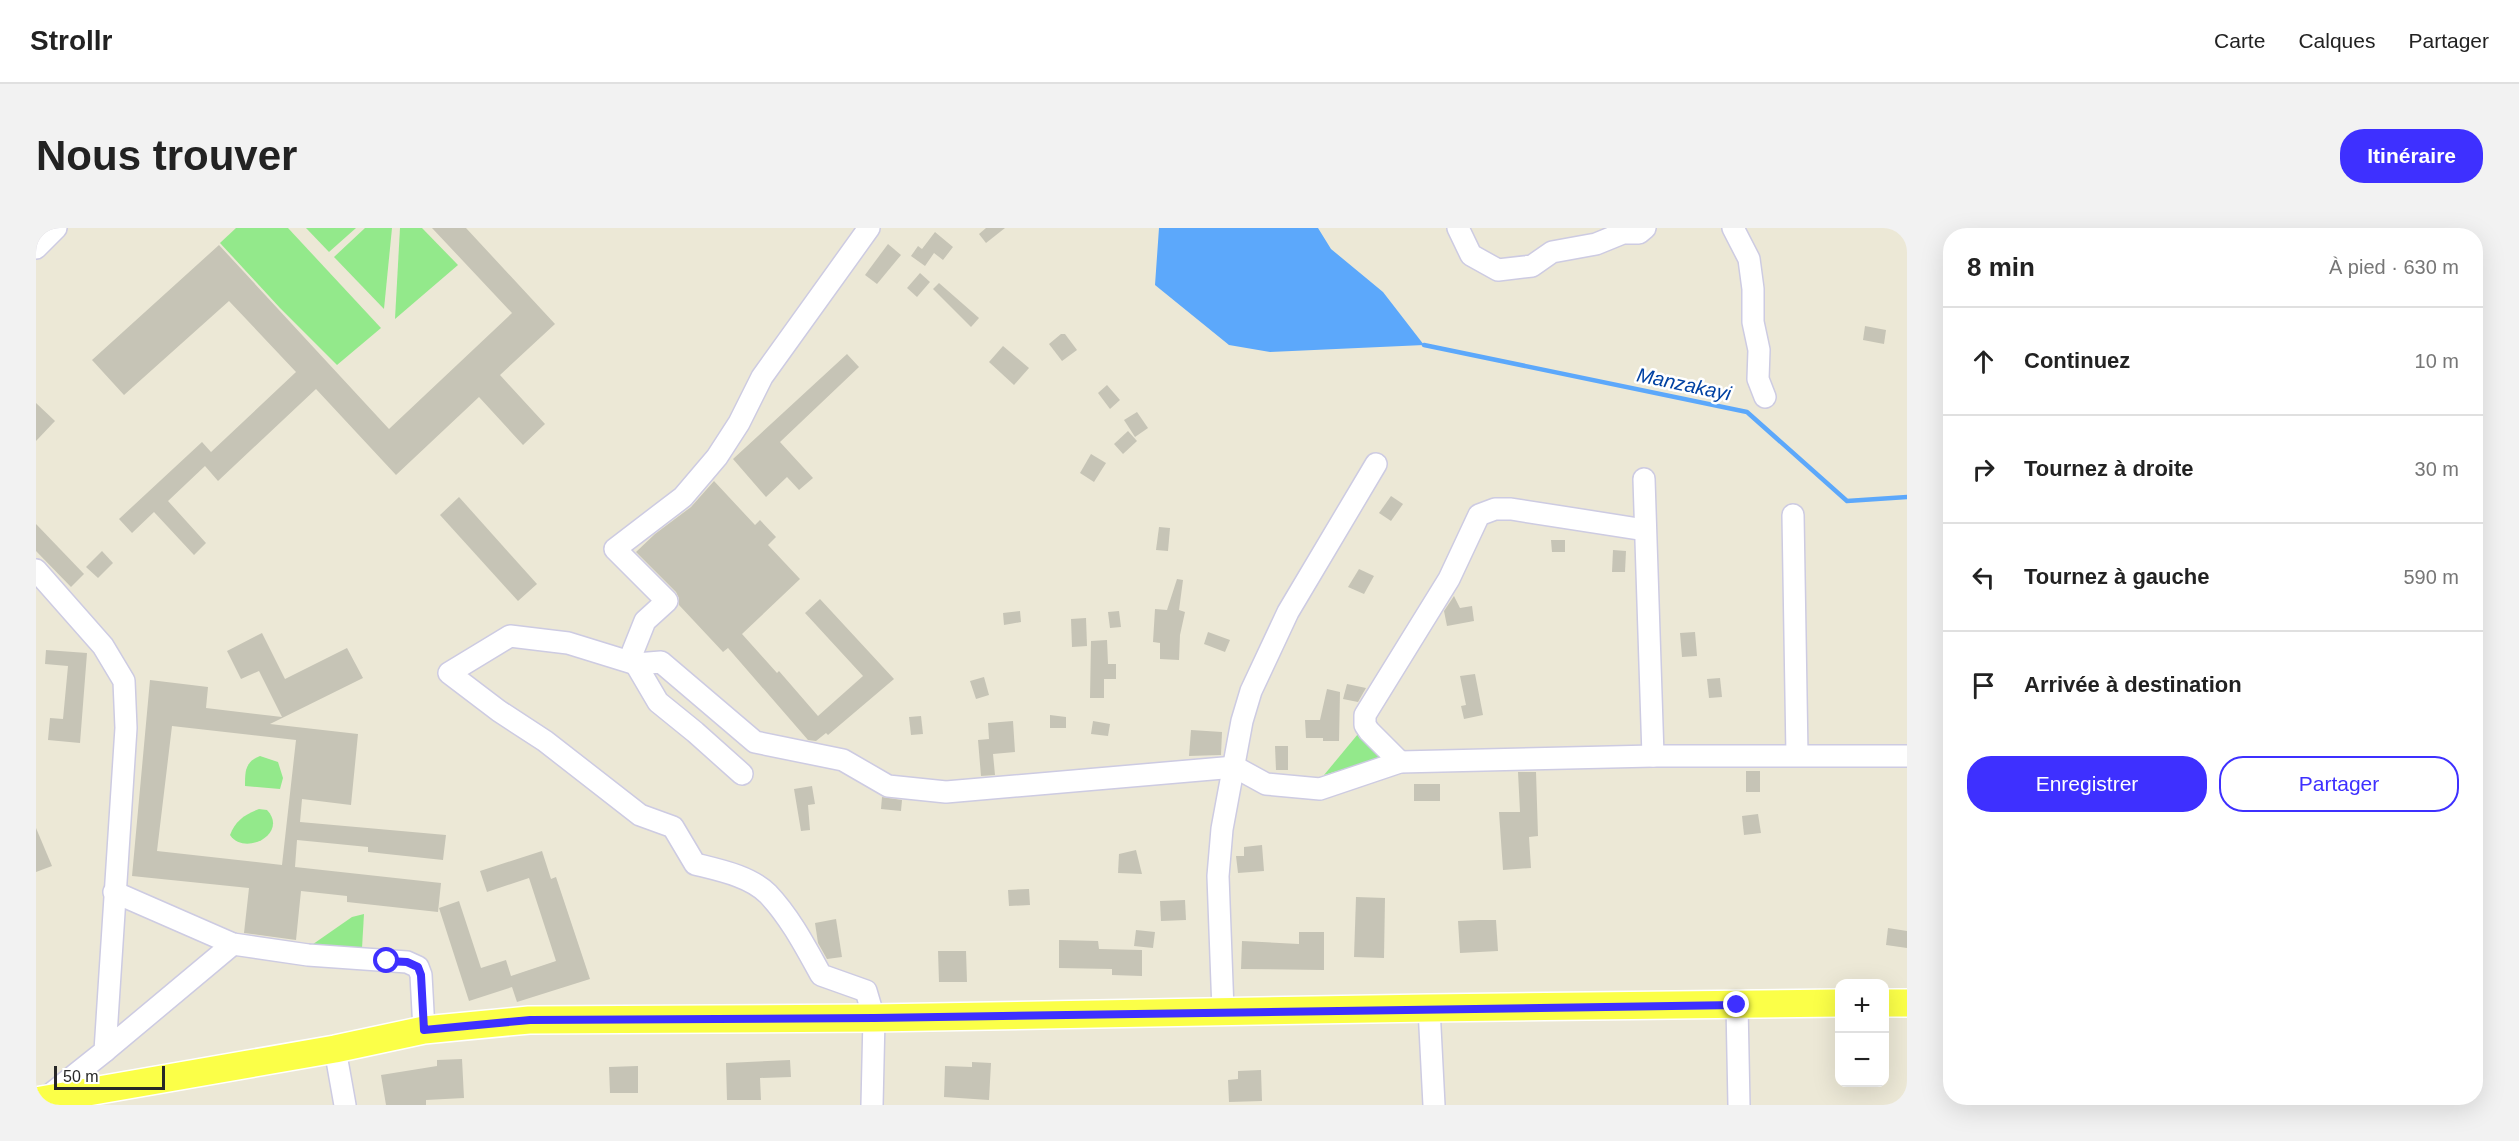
<!DOCTYPE html>
<html lang="fr">
<head>
<meta charset="utf-8">
<style>
	body { margin:0; font-family:Arial,sans-serif; background:#f2f2f2; color:#222 }
	.controls { position:absolute; right:18px; bottom:18px; display:grid; overflow:hidden; border-radius:12px; box-shadow:0 6px 24px #0002 }
	.controls button { width:54px; height:54px; display:grid; place-items:center; padding:0; border:0; border-bottom:2px solid #e0e0e0; background:#fff; color:#222; font:30px sans-serif }
	.scale { position:absolute; left:18px; bottom:15px; width:111px; box-sizing:border-box; padding-left:6px; border:3px solid #272727; border-top:0; font-size:16px; line-height:21px; white-space:nowrap; color:#272727; -webkit-text-stroke:4px #fff; paint-order:stroke }
	.stop { position:absolute; width:18px; height:18px; margin:-14px; border:4px solid #3e30ff; border-radius:50%; background:#fff }
	.stop.end { background:#3e30ff; border-color:#fff; box-shadow:0 2px 6px #0008 }
	.list { margin:0; padding:0; list-style:none }
	h2 { display:flex; justify-content:space-between; align-items:center; height:78px; margin:0; padding:0 24px; font-size:26px }
	h2 small { font-size:20px; font-weight:400; color:#767676 }
	.list li { display:grid; grid-template-columns:39px 1fr auto; gap:18px; align-items:center; box-sizing:border-box; height:108px; padding:0 24px; border-top:2px solid #e0e0e0 }
	.list b { display:block; font-size:22px; white-space:nowrap }
	.list em { font-size:20px; font-style:normal; color:#767676 }
	.actions { display:flex; gap:12px; padding:18px 24px }
	.actions a { flex:1; padding:14px 0; border:2px solid #3e30ff; border-radius:24px; text-align:center; font-size:21px; color:#3e30ff }
	.actions .main { background:#3e30ff; color:#fff }
	.icon { flex:none; width:33px; height:33px; fill:none; stroke:currentColor; stroke-width:2; stroke-linecap:round; stroke-linejoin:round }
	.map { position:relative; flex:none; width:1871px; height:877px; overflow:hidden; border-radius:24px }
	header { display:flex; align-items:center; gap:36px; box-sizing:border-box; height:84px; padding:0 30px; background:#fff; border-bottom:2px solid #e0e0e0 }
	header strong { font-size:28px }
	nav { display:flex; gap:33px; margin-inline-start:auto; font-size:21px }
	.intro { display:flex; align-items:center; justify-content:space-between; box-sizing:border-box; height:144px; padding:0 36px }
	h1 { margin:0; font-size:42px }
	.button { padding:15px 27px; border-radius:24px; background:#3e30ff; color:#fff; font-size:21px; font-weight:700 }
	main { display:flex; gap:36px; padding:0 36px }
	aside { flex:1; background:#fff; border-radius:24px; box-shadow:0 6px 24px #0002 }
	.map>svg:first-child { display:block }
</style>
</head>
<body>
<header>
<strong>Strollr</strong>
<nav><a>Carte</a><a>Calques</a><a>Partager</a></nav>
</header>
<div class="intro"><h1>Nous trouver</h1><a class="button">Itinéraire</a></div>
<main>
<div class="map">
<svg width="1871" height="877" viewBox="0 0 1871 877">
	<rect width="100%" height="100%" fill="#ece8d6"/>
	<g fill="#93e98b">
		<path d="M200,0H252L345,100L301,137L244,80L184,15Z"/>
		<path d="M270,0H320L293,24Z"/>
		<path d="M329,0H356L348,81L298,29Z"/>
		<path d="M364,0H386L422,37L359,91Z"/>
		<path d="M1330,504L1349,529L1288,547L1322,506Z"/>
		<path d="M224,528L242,534L247,550L244,561L209,558C209,543 209,534 224,528Z"/>
		<path d="M223,581L231,582C253,605 209,629 194,607C199,593 209,586 223,581Z"/>
		<path d="M328,686L326,720L270,721L316,689Z"/>
	</g>
	<path fill="#5ca8fb" d="M1123,0H1282L1295,21L1347,64L1388,117L1234,124L1193,117L1119,57Z"/>
	<g fill="none" stroke-linecap="round" stroke-linejoin="round">
		<path stroke="#5ca8fb" stroke-width="4.5" d="M1388,117L1711,184L1811,273L1871,269"/>
	</g>
	<g fill="#c6c4b6" fill-rule="evenodd">
		<path d="M396,0H430L519,96L464,147L509,196L487,217L443,169L360,247L280,161L182,253L169,238L132,273L170,315L158,327L118,284L96,305L83,291L166,214L175,224L260,144L193,73L88,167L56,132L183,17L353,201L476,85Z"/>
		<path d="M950,0H969L950,15L943,6Z"/>
		<path d="M899,4L917,19L907,32L898,25L889,38L875,28L882,18L886,21Z"/>
		<path d="M852,16L865,27L841,56L829,47Z"/>
		<path d="M884,45L894,54L881,69L871,60Z"/>
		<path d="M903,55L943,90L935,99L897,61Z"/>
		<path d="M1829,98L1850,102L1848,116L1827,112Z"/>
		<path d="M1025,106H1029L1041,122L1026,133L1013,116Z"/>
		<path d="M967,118L993,140L978,157L953,134Z"/>
		<path d="M811,126L823,139L744,214L777,250L763,262L751,249L730,269L697,231Z"/>
		<path d="M1071,157L1084,172L1074,181L1062,165Z"/>
		<path d="M0,175L19,193L0,213Z"/>
		<path d="M1101,184L1112,200L1099,209L1088,192Z"/>
		<path d="M1092,203L1101,213L1087,226L1078,216Z"/>
		<path d="M1055,226L1070,235L1058,254L1044,245Z"/>
		<path d="M678,253L719,297L724,292L740,309L732,317L764,351L706,406L741,445L743,443L782,488L827,448L769,385L784,371L858,451L792,507L790,505L780,513L772,512L692,420L687,424L643,377V370L640,364L600,324L619,306L655,279Z"/>
		<path d="M1355,268L1367,276L1355,293L1343,285Z"/>
		<path d="M423,269L501,356L482,373L404,287Z"/>
		<path d="M0,296L48,346L35,359L0,323Z"/>
		<path d="M1123,299L1134,300L1132,323L1120,322Z"/>
		<path d="M1515,312H1529V324H1516Z"/>
		<path d="M1577,322L1590,323L1589,344H1576Z"/>
		<path d="M66,323L77,335L62,350L50,339Z"/>
		<path d="M1323,341L1338,348L1328,366L1312,359Z"/>
		<path d="M1141,351L1147,352L1143,382L1149,384L1144,407L1143,432L1124,431V415L1117,414L1119,381L1131,382Z"/>
		<path d="M1418,368L1424,380L1436,378L1438,393L1411,398L1408,383Z"/>
		<path d="M984,383L985,394L968,397L967,385Z"/>
		<path d="M1083,383L1085,399L1074,400L1072,384Z"/>
		<path d="M1050,390L1051,418L1036,419L1035,391Z"/>
		<path d="M1172,404L1194,412L1189,424L1168,416Z"/>
		<path d="M1659,404L1661,428L1646,429L1644,405Z"/>
		<path d="M226,405L249,451L311,420L327,450L234,496L322,506L315,577L266,571L264,594L410,607L407,632L332,624V619L261,612L259,639L405,655L402,684L311,674V668L265,663L260,712L208,705L213,660L96,648L114,452L172,459L170,480L246,489L223,443L205,451L191,423ZM136,498L260,512L246,637L121,623Z"/>
		<path d="M1071,412L1072,436H1080V451H1068V470H1054L1055,413Z"/>
		<path d="M10,422L51,425L44,515L12,512L14,490L27,491L32,438L9,436Z"/>
		<path d="M1439,446L1447,487L1428,491L1425,478L1430,477L1424,448Z"/>
		<path d="M948,449L953,467L940,471L934,453Z"/>
		<path d="M1684,450L1686,469L1673,470L1671,451Z"/>
		<path d="M1311,456L1330,460L1322,474L1307,471Z"/>
		<path d="M1291,461L1304,464L1303,513H1287V510H1270L1269,492H1284Z"/>
		<path d="M1014,487L1030,489V500H1014Z"/>
		<path d="M885,488L887,506L875,507L873,489Z"/>
		<path d="M977,493L979,524L957,526L959,547L945,548L942,512L953,511L952,495Z"/>
		<path d="M1057,493L1074,496L1072,508L1055,506Z"/>
		<path d="M1155,502L1186,504L1185,527L1153,528Z"/>
		<path d="M1239,518H1252V542H1240Z"/>
		<rect x="1710" y="543" width="14" height="21"/>
		<path d="M1482,544H1500L1502,608L1493,609L1495,640L1467,642L1463,584H1484Z"/>
		<rect x="1378" y="556" width="26" height="17"/>
		<path d="M776,558L779,576L772,577L774,602L765,603L758,561Z"/>
		<path d="M846,569L866,572L865,583L845,581Z"/>
		<path d="M1722,586L1725,605L1708,607L1706,588Z"/>
		<path d="M0,600L16,638L0,644Z"/>
		<path d="M1226,617L1228,643L1202,645L1200,628H1208V619Z"/>
		<path d="M1100,622L1106,646L1082,645L1083,626Z"/>
		<path d="M506,623L515,651L520,649L554,751L481,774L476,759L433,773L403,680L423,673L445,740L470,732L475,748L520,733L493,650L451,664L444,643Z"/>
		<path d="M993,661L994,677L973,678L972,662Z"/>
		<path d="M1320,669L1349,670L1348,730L1318,729Z"/>
		<path d="M1149,672L1150,692L1125,693L1124,673Z"/>
		<path d="M800,691L806,729L791,731L782,715L779,695Z"/>
		<path d="M1443,692H1460L1462,723L1424,725L1422,693Z"/>
		<path d="M1852,700L1871,703V720L1850,717Z"/>
		<path d="M1100,702L1119,704L1117,720L1098,718Z"/>
		<path d="M1263,704H1288V742L1205,741L1206,713L1263,716Z"/>
		<path d="M1023,712L1062,713L1063,721L1106,722V748L1076,747V741L1023,740Z"/>
		<path d="M902,723H930L931,754H903Z"/>
		<path d="M426,831L428,870L390,872V877H350L345,847L401,838V832Z"/>
		<path d="M754,832L755,849L724,850L725,872H691L690,835Z"/>
		<path d="M936,834L955,835L953,872L908,869L909,838L936,839Z"/>
		<path d="M602,838V865H574L573,839Z"/>
		<path d="M1225,842L1226,873L1193,874L1192,852L1202,851V843Z"/>
	</g>
	<g fill="none" stroke-linecap="round" stroke-linejoin="round">
		<defs>
			<g id="minor">
				<path d="M1422,0L1435,27L1462,42L1496,38L1516,24L1560,16L1587,5H1603L1609,0"/>
				<path d="M1697,0L1713,31L1717,61V94L1723,122L1722,151L1729,169"/>
				<path d="M0,20L20,0"/>
				<path d="M1608,251L1617,528"/>
				<path d="M1757,287L1761,527"/>
				<path d="M0,342L67,418L88,453L90,500L69,823L10,870"/>
				<path d="M1364,534L1333,503L1329,497V487L1413,351L1443,287L1459,281H1475L1609,302"/>
				<path d="M706,546L659,504L622,474L595,428L609,393L631,373L579,321L647,269L681,229L703,195L726,149L833,0"/>
				<path d="M78,664L197,716L272,727L371,734L382,739L385,747L388,802"/>
				<path d="M1701,777L1703,877"/>
				<path d="M1393,780L1398,877"/>
				<path d="M1187,783L1182,648L1186,601L1206,493L1215,463L1252,384L1340,236"/>
				<path d="M299,821L309,877"/>
				<path d="M69,823L197,716"/>
				<path d="M836,877L838,790L830,763L785,747C770,720 754,689 732,666C714,648 683,642 659,636L637,599L604,587L509,513L463,483L413,445L474,408L532,415L600,436L625,434L719,514L807,532L852,558L910,564L1199,539L1230,556L1284,561L1364,534L1617,528H1871"/>
			</g>
			<g id="major">
				<path d="M1848,775H1871"/>
				<path d="M0,873L299,821L388,802L493,792L838,790L1393,780L1804,775"/>
			</g>
		</defs>
		<use href="#minor" stroke="#cdcbe2" stroke-width="24"/>
		<use href="#major" stroke="#fff" stroke-width="30"/>
		<use href="#minor" stroke="#fff" stroke-width="21"/>
		<use href="#major" stroke="#fbff48" stroke-width="27"/>
	</g>
	<g fill="none" stroke-linecap="round" stroke-linejoin="round">
		<path stroke="#3e30ff" stroke-width="8" d="M351,733L371,734L382,739L385,747L388,802L494,792L838,790L1701,777"/>
	</g>
	<g text-anchor="middle" stroke-width="5" stroke-linejoin="round" paint-order="stroke">
		<g font-size="20" font-style="italic" fill="#0041a2" stroke="#fff">
			<text transform="translate(1648 156) rotate(12)" y="7">Manzakayi</text>
		</g>
	</g>
</svg>
<div class="controls">
<button>+</button>
<button>−</button>
</div>
<div class="scale">50 m</div>
<div class="stop" style="left:351px;top:733px"></div>
<div class="stop end" style="left:1701px;top:777px"></div>
</div>
<aside>
<h2>8 min<small>À pied · 630 m</small></h2>
<ul class="list">
<li><svg class="icon" aria-label="ahead" viewBox="0 0 24 24"><path d="M12 20V5M6 11l6-6 6 6"/></svg><div><b>Continuez</b></div><em>10 m</em></li>
<li><svg class="icon" aria-label="right" viewBox="0 0 24 24"><path d="M7 20v-9h11M14 6l5 5-5 5"/></svg><div><b>Tournez à droite</b></div><em>30 m</em></li>
<li><svg class="icon" aria-label="left" viewBox="0 0 24 24"><path d="M17 20v-9H6M10 6l-5 5 5 5"/></svg><div><b>Tournez à gauche</b></div><em>590 m</em></li>
<li><svg class="icon" aria-label="arrive" viewBox="0 0 24 24"><path d="M6 21V4h12l-3 4 3 4H6"/></svg><div><b>Arrivée à destination</b></div></li>
</ul>
<div class="actions"><a class="main">Enregistrer</a><a>Partager</a></div>
</aside>
</main>
</body>
</html>
